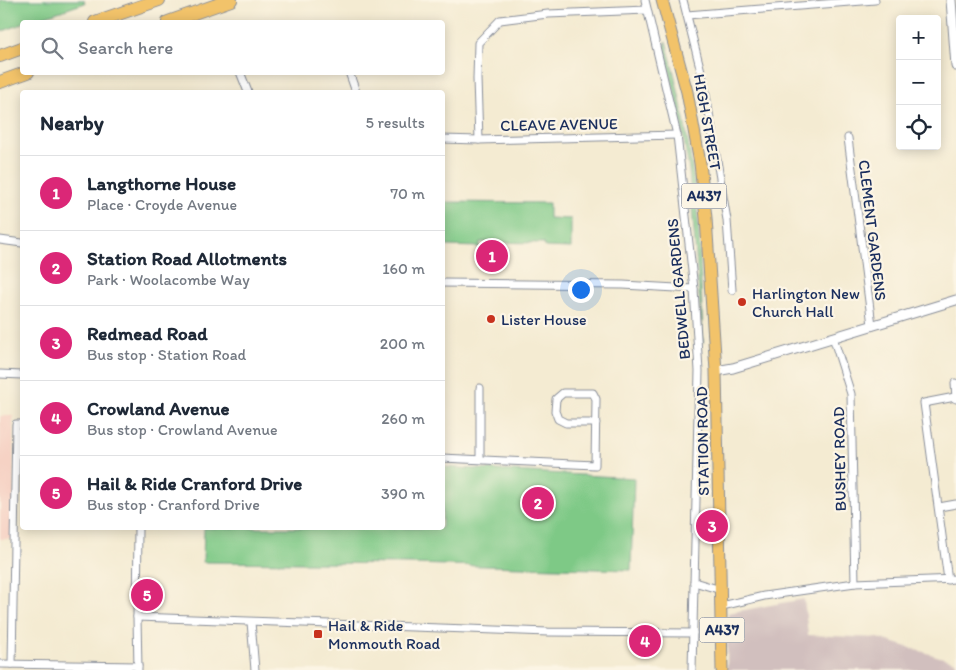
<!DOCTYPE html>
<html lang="en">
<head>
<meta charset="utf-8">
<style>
	body { margin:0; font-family:Itim,sans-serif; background:#f6f6f7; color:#1f2937 }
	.controls { position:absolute; right:15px; top:15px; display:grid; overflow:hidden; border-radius:5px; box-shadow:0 2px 12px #0003 }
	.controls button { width:45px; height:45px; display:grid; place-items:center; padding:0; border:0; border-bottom:1px solid #e0e1e3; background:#fff; color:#1f2937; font:25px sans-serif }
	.you { position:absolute; left:580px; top:289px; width:18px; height:18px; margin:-12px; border:4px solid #fff; border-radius:50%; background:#1a73e8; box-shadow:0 0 0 8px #1a73e833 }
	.badge { display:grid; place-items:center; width:32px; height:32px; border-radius:50%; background:#db2777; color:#fff; font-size:16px; font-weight:700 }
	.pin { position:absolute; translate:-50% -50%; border:2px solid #fff; box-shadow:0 1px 5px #0006 }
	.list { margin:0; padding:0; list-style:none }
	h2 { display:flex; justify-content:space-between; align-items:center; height:65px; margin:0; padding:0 20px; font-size:21px }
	h2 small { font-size:16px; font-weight:400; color:#747a83 }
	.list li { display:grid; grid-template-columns:32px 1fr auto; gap:15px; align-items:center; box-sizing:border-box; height:75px; padding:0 20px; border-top:1px solid #e0e1e3 }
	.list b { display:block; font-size:19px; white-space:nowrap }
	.list p { margin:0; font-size:16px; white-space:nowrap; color:#747a83 }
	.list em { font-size:16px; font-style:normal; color:#747a83 }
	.icon { flex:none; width:28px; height:28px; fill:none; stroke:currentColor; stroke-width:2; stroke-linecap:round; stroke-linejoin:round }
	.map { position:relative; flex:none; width:956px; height:670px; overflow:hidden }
	.search { position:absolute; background:#fff; box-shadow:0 2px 12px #0003; left:20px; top:20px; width:425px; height:55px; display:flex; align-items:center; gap:12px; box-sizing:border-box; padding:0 18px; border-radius:5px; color:#747a83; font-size:19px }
	.panel { position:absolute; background:#fff; box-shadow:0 2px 12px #0003; left:20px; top:90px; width:425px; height:440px; border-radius:5px }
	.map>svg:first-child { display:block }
</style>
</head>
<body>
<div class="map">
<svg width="956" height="670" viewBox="0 0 956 670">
	<rect width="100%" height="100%" fill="#fcf5e5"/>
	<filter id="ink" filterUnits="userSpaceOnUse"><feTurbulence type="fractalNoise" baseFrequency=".02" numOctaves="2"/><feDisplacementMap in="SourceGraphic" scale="10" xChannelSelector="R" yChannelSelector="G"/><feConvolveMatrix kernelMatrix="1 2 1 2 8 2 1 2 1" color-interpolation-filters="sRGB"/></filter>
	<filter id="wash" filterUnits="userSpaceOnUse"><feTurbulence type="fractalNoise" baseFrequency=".0096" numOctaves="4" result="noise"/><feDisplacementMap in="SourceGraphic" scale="20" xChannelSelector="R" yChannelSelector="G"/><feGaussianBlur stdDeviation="1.12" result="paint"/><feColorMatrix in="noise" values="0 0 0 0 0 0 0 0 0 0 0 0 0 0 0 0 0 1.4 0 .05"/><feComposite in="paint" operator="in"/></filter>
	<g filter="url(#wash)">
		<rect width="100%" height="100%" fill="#f4ebd2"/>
		<path fill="#f6d2c4" d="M0,416H13L14,539H0Z"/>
		<path fill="#d1bfbe" d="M804,599L808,635L878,638L956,662V670H727L728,613Z"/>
		<g fill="#7ec986" stroke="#4c7c72">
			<path d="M0,0H84L85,3L28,22H22V24L0,32Z"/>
			<path d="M666,41C679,90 689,140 695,190C701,241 701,292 703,343L689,170L679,111L664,47Z"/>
			<path d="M443,202L549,203V218L571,219V248L545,247L544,243L480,242V247L446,246V235L443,234Z"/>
			<path d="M443,467L634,478L631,570L411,564L203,562L204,528H442Z"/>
		</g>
	</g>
	<g filter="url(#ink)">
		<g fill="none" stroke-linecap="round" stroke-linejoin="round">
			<defs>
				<g id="minor">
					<path d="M645,0L677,135L694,289L699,371L692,670"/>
					<path d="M683,0L704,83L727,220L732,290"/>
					<path d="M687,15L875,0"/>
					<path d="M240,72L248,92"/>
					<path d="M349,72L356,92"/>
					<path d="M848,138L872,325"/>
					<path d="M442,139L479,140L677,135"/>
					<path d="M479,140L477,79L478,43L500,20L548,14L647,10"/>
					<path d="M0,240L22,243"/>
					<path d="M442,283L623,285L694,289"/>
					<path d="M833,337L851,394L855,583"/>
					<path d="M0,374L22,375"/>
					<path d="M955,383L956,399"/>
					<path d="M480,388V459"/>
					<path d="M442,458L595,465L596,399L593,393H563L556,399L555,411L558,419L566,423H596"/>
					<path d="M939,507L956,504"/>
					<path d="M138,528L137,617L138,670"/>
					<path d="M948,580L924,403L955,397"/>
					<path d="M694,582L721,590"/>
					<path d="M722,606L764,596L855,583L956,579"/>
					<path d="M137,617L548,632L693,633"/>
					<path d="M251,622L255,670"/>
					<path d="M0,664L138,666"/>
					<path d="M12,664L16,424H22"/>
				</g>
				<g id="tertiary">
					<path d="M951,0L956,66"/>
					<path d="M716,371L733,368L956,300"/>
				</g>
				<path id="primary" d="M662,0L687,92L700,163L706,218L716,371L722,670"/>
				<g id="motorway">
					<path d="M95,22L159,0"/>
					<path d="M168,22L231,0"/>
					<path d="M0,56L22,48"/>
					<path d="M0,82L28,72"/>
				</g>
			</defs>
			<use href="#minor" stroke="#888d98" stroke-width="9"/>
			<use href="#tertiary" stroke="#888d98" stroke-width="11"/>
			<use href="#primary" stroke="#888d98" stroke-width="13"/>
			<use href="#motorway" stroke="#888d98" stroke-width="14"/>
			<use href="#minor" stroke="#fff" stroke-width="7"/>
			<use href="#tertiary" stroke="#fff" stroke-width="9"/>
			<use href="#primary" stroke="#f2c36a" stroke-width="11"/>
			<use href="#motorway" stroke="#f2c36a" stroke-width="12"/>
		</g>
	</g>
	<g fill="#c8321e" stroke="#fcf5e5" stroke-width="2">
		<circle cx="742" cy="302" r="5"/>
		<circle cx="491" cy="319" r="5"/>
		<rect x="313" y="629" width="10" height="10" rx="2.5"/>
	</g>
	<g text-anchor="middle" stroke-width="4.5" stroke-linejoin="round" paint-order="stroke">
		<g fill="#fcf5e5" stroke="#5e6a86" stroke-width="1">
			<rect x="681.5" y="183.5" width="45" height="25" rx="4"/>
			<rect x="699.5" y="617.5" width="45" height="25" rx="4"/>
		</g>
		<g font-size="15" font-weight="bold" fill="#1b2f5e">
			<text x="704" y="201">A437</text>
			<text x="722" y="635">A437</text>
		</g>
		<g font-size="16" fill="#1b2f5e" stroke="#fcf5e5">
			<text transform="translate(708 122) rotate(80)" y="6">HIGH STREET</text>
			<text transform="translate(559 124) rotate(-1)" y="6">CLEAVE AVENUE</text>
			<text transform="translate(873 230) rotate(83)" y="6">CLEMENT GARDENS</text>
			<text transform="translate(678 289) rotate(-95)" y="6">BEDWELL GARDENS</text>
			<text transform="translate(702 441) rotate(-91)" y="6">STATION ROAD</text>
			<text transform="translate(839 459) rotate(-91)" y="6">BUSHEY ROAD</text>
		</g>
		<g font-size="16" fill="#1b2f5e" stroke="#fcf5e5" text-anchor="start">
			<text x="752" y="299">Harlington New<tspan x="752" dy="18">Church Hall</tspan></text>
			<text x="501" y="325">Lister House</text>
			<text x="328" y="631">Hail &amp; Ride<tspan x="328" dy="18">Monmouth Road</tspan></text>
		</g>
	</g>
</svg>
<div class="controls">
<button>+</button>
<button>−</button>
<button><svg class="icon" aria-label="locate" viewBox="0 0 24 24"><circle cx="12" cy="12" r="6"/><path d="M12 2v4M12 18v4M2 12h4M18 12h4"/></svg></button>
</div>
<div class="you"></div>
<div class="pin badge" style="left:492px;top:256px">1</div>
<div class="pin badge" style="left:538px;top:503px">2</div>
<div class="pin badge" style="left:712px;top:526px">3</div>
<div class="pin badge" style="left:645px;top:641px">4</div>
<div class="pin badge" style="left:147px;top:595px">5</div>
<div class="search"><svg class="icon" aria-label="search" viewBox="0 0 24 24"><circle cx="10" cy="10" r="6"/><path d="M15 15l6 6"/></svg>Search here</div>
<section class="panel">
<h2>Nearby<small>5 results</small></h2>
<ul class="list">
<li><span class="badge">1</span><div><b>Langthorne House</b><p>Place · Croyde Avenue</p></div><em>70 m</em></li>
<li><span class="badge">2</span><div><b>Station Road Allotments</b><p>Park · Woolacombe Way</p></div><em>160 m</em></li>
<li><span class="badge">3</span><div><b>Redmead Road</b><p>Bus stop · Station Road</p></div><em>200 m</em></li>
<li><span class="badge">4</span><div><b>Crowland Avenue</b><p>Bus stop · Crowland Avenue</p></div><em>260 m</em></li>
<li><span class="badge">5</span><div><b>Hail &amp; Ride Cranford Drive</b><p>Bus stop · Cranford Drive</p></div><em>390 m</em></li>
</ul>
</section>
</div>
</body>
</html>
